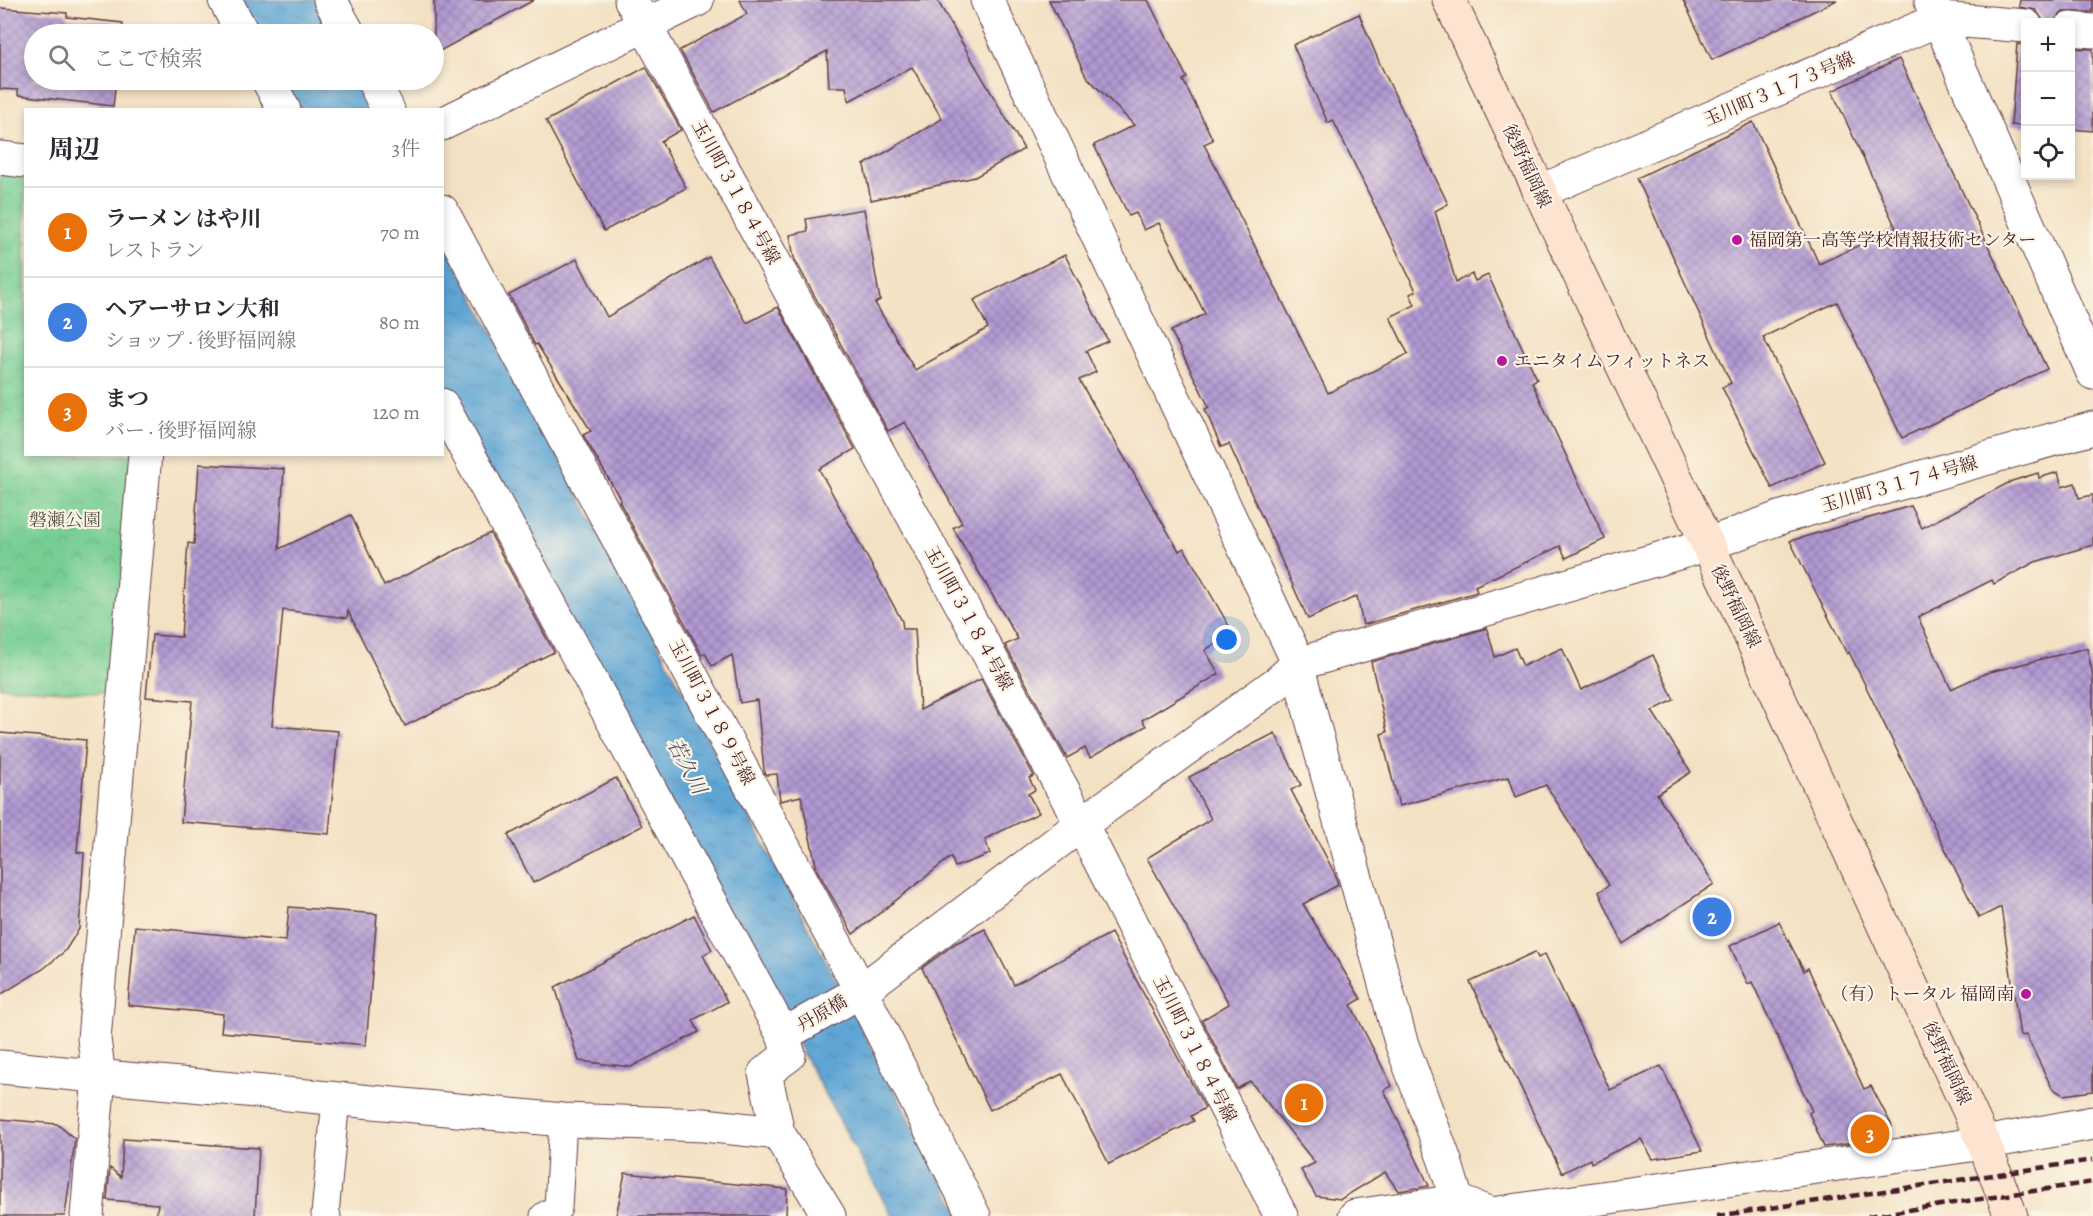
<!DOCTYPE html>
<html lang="ja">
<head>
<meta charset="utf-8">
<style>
	body { margin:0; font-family:Alegreya,"Noto Serif JP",serif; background:#f7f7f7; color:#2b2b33 }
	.controls { position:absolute; right:18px; top:18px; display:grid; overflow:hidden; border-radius:0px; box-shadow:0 3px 9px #0003 }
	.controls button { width:54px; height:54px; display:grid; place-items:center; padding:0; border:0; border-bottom:2px solid #e1e1e2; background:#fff; color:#2b2b33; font:30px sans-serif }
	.you { position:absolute; left:1227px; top:640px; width:21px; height:21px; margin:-15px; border:4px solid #fff; border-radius:50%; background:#1a73e8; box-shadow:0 0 0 9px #1a73e833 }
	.badge { display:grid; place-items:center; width:39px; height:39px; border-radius:50%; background:#111827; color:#fff; font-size:20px; font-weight:700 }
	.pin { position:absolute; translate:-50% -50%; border:3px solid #fff; box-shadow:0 2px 6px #0006 }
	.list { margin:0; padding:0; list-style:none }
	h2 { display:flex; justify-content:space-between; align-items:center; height:78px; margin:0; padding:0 24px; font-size:26px }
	h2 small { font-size:20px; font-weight:400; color:#7c7c81 }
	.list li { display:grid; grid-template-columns:39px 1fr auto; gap:18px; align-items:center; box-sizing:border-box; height:90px; padding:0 24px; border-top:2px solid #e1e1e2 }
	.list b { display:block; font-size:22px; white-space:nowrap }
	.list p { margin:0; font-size:20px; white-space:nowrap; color:#7c7c81 }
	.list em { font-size:20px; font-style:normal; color:#7c7c81 }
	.icon { flex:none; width:33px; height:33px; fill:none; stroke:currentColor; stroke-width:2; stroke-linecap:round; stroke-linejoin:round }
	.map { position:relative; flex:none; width:2093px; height:1216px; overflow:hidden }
	.search { position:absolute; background:#fff; box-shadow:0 3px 9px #0003; left:24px; top:24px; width:420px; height:66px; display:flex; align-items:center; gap:15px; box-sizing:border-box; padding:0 21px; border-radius:33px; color:#7c7c81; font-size:22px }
	.panel { position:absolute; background:#fff; box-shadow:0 3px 9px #0003; left:24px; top:108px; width:420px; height:348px; border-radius:0px }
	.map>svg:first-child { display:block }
</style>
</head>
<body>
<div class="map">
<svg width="2093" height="1216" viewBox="0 0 2093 1216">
	<defs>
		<pattern id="park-crowns" width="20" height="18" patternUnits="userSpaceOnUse" patternTransform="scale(1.5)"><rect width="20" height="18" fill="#76ce94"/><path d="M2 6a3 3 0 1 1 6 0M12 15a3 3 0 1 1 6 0" fill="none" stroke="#68b080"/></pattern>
		<pattern id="water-ripples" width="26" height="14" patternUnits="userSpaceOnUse" patternTransform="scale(1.5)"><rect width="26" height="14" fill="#5ea5d4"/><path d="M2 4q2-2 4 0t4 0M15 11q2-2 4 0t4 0" fill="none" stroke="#5086ac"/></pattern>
		<pattern id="building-cross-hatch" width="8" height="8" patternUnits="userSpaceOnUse" patternTransform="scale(1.5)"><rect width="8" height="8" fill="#b19ad3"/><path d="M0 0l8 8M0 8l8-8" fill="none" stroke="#927dab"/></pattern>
	</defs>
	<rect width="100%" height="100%" fill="#fcf5e5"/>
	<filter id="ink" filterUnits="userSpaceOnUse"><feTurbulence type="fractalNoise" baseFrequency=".0167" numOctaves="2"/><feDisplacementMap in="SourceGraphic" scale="12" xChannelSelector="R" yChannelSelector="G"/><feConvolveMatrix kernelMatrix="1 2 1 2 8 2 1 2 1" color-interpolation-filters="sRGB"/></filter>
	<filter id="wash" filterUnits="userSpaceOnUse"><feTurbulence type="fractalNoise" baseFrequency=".008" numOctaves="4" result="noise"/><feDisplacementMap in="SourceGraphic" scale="24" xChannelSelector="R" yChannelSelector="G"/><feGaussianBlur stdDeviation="1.35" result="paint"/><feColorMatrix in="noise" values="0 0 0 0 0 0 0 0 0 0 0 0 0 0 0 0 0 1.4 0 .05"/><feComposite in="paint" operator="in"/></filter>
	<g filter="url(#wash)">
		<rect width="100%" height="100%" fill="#f3e1c3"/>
		<path fill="url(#park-crowns)" stroke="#607660" stroke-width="1.5" d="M0,174L25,176L26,454L137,455L117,694L0,687Z"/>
		<g fill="url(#water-ripples)" stroke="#546280" stroke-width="1.5">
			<path d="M236,0H316L334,34H255Z"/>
			<path d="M279,80H358L374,109H295Z"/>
			<path d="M442,237L961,1216H892L706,877L443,385Z"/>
		</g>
		<g id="blocks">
			<g fill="url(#building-cross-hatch)">
				<path d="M434,0H534L434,54Z"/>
				<path d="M740,0H937L1024,149L975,177L871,200L864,165L942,119L912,67L849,101L846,87H829L827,51L714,112L680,50L747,14Z"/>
				<path d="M1049,0H1148L1187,78L1183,80L1213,140L1204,144L1328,393L1408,354L1390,317L1415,305L1410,294L1416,291L1333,120L1328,123L1293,45L1359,14L1380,64L1448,204L1435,211L1456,282L1472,274L1475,281L1488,275L1537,379L1532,382L1605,539L1566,558L1560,546L1475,586L1477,592L1363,625L1357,596L1308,619L1229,444L1221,447L1205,409L1209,407L1171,331L1205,314L1159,223L1144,230L1136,213L1129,216L1094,145L1134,125L1086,76Z"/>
				<path d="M1683,0H1837L1712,60Z"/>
				<path d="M2020,0H2093V12H2063L2053,22H2044L2036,10L2019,7Z"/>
				<path d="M0,8L67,13V17L123,23L122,34H34V80H116L113,106L18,95V90L0,89Z"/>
				<path d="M2017,44L2025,45V126L2011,125Z"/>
				<path d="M2070,48L2093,49V131L2070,129Z"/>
				<path d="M1899,59L2047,369L1902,438L1837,302L1763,337L1825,462L1772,488L1722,387L1731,383L1637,178L1753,122L1819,264L1896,228L1832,91Z"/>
				<path d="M646,67L681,130L661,141L686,188L604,231L546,121Z"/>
				<path d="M864,209L880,300L875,303L915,370L988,328L974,300L1065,255L1108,341L1086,351L1096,372L1079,380L1179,551L1184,548L1233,633L1205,650L1219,674L1142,720L1146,726L1090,758L1085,748L1067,758L1005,645L1018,639L953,528L962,523L905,422L888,431L794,258L790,235L808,231L806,219Z"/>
				<path d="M709,257L747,323L778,307L855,449L819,469L902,621L903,629H915L920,710L981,679L1034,776L1029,778L1035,790L1028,794L1039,813L985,839L990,854L955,867L951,857L853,934L817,870L801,796L780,801L777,774L766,775L764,770L757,700L740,703L732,655L712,666L705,653L702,655L619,501L621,500L583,435L591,431L537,344L535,345L509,295L577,259L607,317Z"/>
				<path d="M199,464L284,469L279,549L351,515L384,586L490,533L554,652L405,726L348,611L347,618L283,610L272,726L338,731L329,834L181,822L192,701L146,697L152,635L181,637L188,543L194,544Z"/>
				<path d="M2058,472L2062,487L2075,483L2079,498L2093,495V545L2035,562L1994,584L1992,580L1918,617L1951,689L1986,673L2087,648L2093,676V1091L2063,1095L2052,1088L2026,1035L2020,1036L2001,907L1979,918L1849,652L1847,654L1790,541L1911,506L1922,528L2012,481L2038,473L2039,478Z"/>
				<path d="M1487,628L1495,657L1515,648L1523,666L1562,648L1581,690L1653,655L1674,700L1652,711L1691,772L1657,794L1714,884L1623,944L1599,892L1609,885L1546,785L1516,797L1509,777L1399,806L1381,734L1387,732L1371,662Z"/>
				<path d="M0,733L86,740L77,852L84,853L79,929L65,951L43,969L0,995Z"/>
				<path d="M1275,733L1301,785L1291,790L1335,874L1338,885L1303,904L1361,999L1351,1005L1392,1086L1384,1090L1429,1186L1398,1191L1385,1172L1341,1199L1316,1196L1301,1170L1315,1163L1250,1081L1237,1089L1202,1020L1229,1004L1147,858L1211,819L1189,777Z"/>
				<path d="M616,778L642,826L533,883L508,835Z"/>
				<path d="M289,907L377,914L366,1045L221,1032L223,1014L128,1005L135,926L286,941Z"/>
				<path d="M694,915L712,950L703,955L727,1002L693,1020L699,1032L631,1067L579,1061L555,987Z"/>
				<path d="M1779,922L1804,971L1808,968L1864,1089L1871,1086L1892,1126L1883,1139L1824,1147L1809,1113L1812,1111L1752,982L1748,984L1730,946Z"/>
				<path d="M985,929L1014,985L1111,933L1205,1108L1191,1116L1194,1121L1109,1164L1062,1074L990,1110L922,968L956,943Z"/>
				<path d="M1535,952L1538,958L1545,954L1610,1090L1661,1066L1702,1151L1653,1159L1641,1139L1591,1163L1590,1159L1562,1173L1470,982Z"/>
				<path d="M0,1119L57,1124L75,1139L65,1216H0Z"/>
				<path d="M123,1139L259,1148L255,1216H156L158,1204L107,1200L110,1168L121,1177Z"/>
				<path d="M625,1173L787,1189L786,1216H616Z"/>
			</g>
		</g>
	</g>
	<g filter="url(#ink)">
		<use href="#blocks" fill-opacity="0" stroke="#633c42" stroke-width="1.5"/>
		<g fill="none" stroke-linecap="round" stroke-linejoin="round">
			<defs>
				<g id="service">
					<path d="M327,1216L325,1214L336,1099"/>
					<path d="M544,1216L558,1208L563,1120"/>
				</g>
				<path id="pedestrian" d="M1491,1214L1984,1143L2093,1123"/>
				<g id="minor">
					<path d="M225,0L243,34"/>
					<path d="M330,0L349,34"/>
					<path d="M631,0L1075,812L1281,1216"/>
					<path d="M987,0L1294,654L1401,1042L1445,1161L1457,1201"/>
					<path d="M1931,2L2093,373"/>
					<path d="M2070,29L2093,31"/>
					<path d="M268,80L284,110"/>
					<path d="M373,80L388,110"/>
					<path d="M1539,192L1940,19L2026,26"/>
					<path d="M442,211L861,991L974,1216"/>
					<path d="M442,405L783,1035L789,1055L765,1073L778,1133"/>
					<path d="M783,1035L861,991L1079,826L1277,683L1298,664L1706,545L1782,517L2093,428"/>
					<path d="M87,1216L99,1076L94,1039L145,454"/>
					<path d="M1355,1216L1457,1201L1491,1214"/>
				</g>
				<g id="tertiary">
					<path d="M442,124L697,0"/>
					<path d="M0,158L26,161"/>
					<path d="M0,1067L563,1120L704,1125L778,1133L829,1216"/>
				</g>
				<path id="secondary" d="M1449,0L1732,596L1984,1143L2011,1216"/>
			</defs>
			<use href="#service" stroke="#633c42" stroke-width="29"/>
			<use href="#pedestrian" stroke="#633c42" stroke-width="35"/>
			<use href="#minor" stroke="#633c42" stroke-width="35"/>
			<use href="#tertiary" stroke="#633c42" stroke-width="35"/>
			<use href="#secondary" stroke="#633c42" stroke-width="35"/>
			<use href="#service" stroke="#fff" stroke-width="27"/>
			<use href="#pedestrian" stroke="#fff" stroke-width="33"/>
			<use href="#minor" stroke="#fff" stroke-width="33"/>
			<use href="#tertiary" stroke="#fff" stroke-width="33"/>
			<use href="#secondary" stroke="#fde4d1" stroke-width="33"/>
			<g stroke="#4a1f2b" stroke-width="4.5" stroke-dasharray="9 4.5" stroke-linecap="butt">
				<path d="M1717,1216L2093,1160"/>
				<path d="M1868,1216L2093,1182"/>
			</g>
		</g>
	</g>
	<g fill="#b5179e" stroke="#fcf5e5" stroke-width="2">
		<circle cx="1737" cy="240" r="6"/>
		<circle cx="1502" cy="361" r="6"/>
		<circle cx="2026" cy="994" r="6"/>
	</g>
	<g text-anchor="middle" stroke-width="4.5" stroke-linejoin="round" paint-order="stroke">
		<g font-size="18" fill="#4a1f2b" stroke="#fcf5e5">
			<text transform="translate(1779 89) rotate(-23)" y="6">玉川町３１７３号線</text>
			<text transform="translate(1527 166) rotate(65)" y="6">後野福岡線</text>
			<text transform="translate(736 192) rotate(61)" y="6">玉川町３１８４号線</text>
			<text transform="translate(1899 484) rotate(-16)" y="6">玉川町３１７４号線</text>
			<text transform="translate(1736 606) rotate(64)" y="6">後野福岡線</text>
			<text transform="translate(969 618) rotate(61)" y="6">玉川町３１８４号線</text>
			<text transform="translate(712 712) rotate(62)" y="6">玉川町３１８９号線</text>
			<text transform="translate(822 1013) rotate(-30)" y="6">丹原橋</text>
			<text transform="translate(1195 1049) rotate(63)" y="6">玉川町３１８４号線</text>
			<text transform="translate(1947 1063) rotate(65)" y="6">後野福岡線</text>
		</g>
		<g font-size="18" fill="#4a1f2b" stroke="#fcf5e5" text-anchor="start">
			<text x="1749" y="246">福岡第一高等学校情報技術センター</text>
			<text x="1514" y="367">エニタイムフィットネス</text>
			<text x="2014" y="1000" text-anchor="end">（有）トータル 福岡南</text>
		</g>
		<g font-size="18" fill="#57544a" stroke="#fcf5e5">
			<text x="65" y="526">磐瀬公園</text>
		</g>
		<g font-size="20" font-style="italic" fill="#52556f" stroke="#fcf5e5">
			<text transform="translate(687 766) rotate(62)" y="7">若久川</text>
		</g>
	</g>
</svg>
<div class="controls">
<button>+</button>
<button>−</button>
<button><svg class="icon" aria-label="locate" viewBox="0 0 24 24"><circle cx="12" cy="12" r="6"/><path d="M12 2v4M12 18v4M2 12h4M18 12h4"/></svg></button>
</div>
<div class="you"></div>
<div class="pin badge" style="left:1304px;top:1103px;background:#e8710a">1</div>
<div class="pin badge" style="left:1712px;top:917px;background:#3f7fe0">2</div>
<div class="pin badge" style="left:1870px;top:1134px;background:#e8710a">3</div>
<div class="search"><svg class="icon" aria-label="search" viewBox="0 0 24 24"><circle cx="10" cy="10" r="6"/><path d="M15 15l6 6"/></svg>ここで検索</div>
<section class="panel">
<h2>周辺<small>3件</small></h2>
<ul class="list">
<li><span class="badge" style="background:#e8710a">1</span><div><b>ラーメン はや川</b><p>レストラン</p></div><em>70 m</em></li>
<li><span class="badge" style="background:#3f7fe0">2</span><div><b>ヘアーサロン大和</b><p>ショップ · 後野福岡線</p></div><em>80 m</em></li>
<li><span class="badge" style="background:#e8710a">3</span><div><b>まつ</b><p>バー · 後野福岡線</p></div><em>120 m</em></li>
</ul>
</section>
</div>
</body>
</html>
